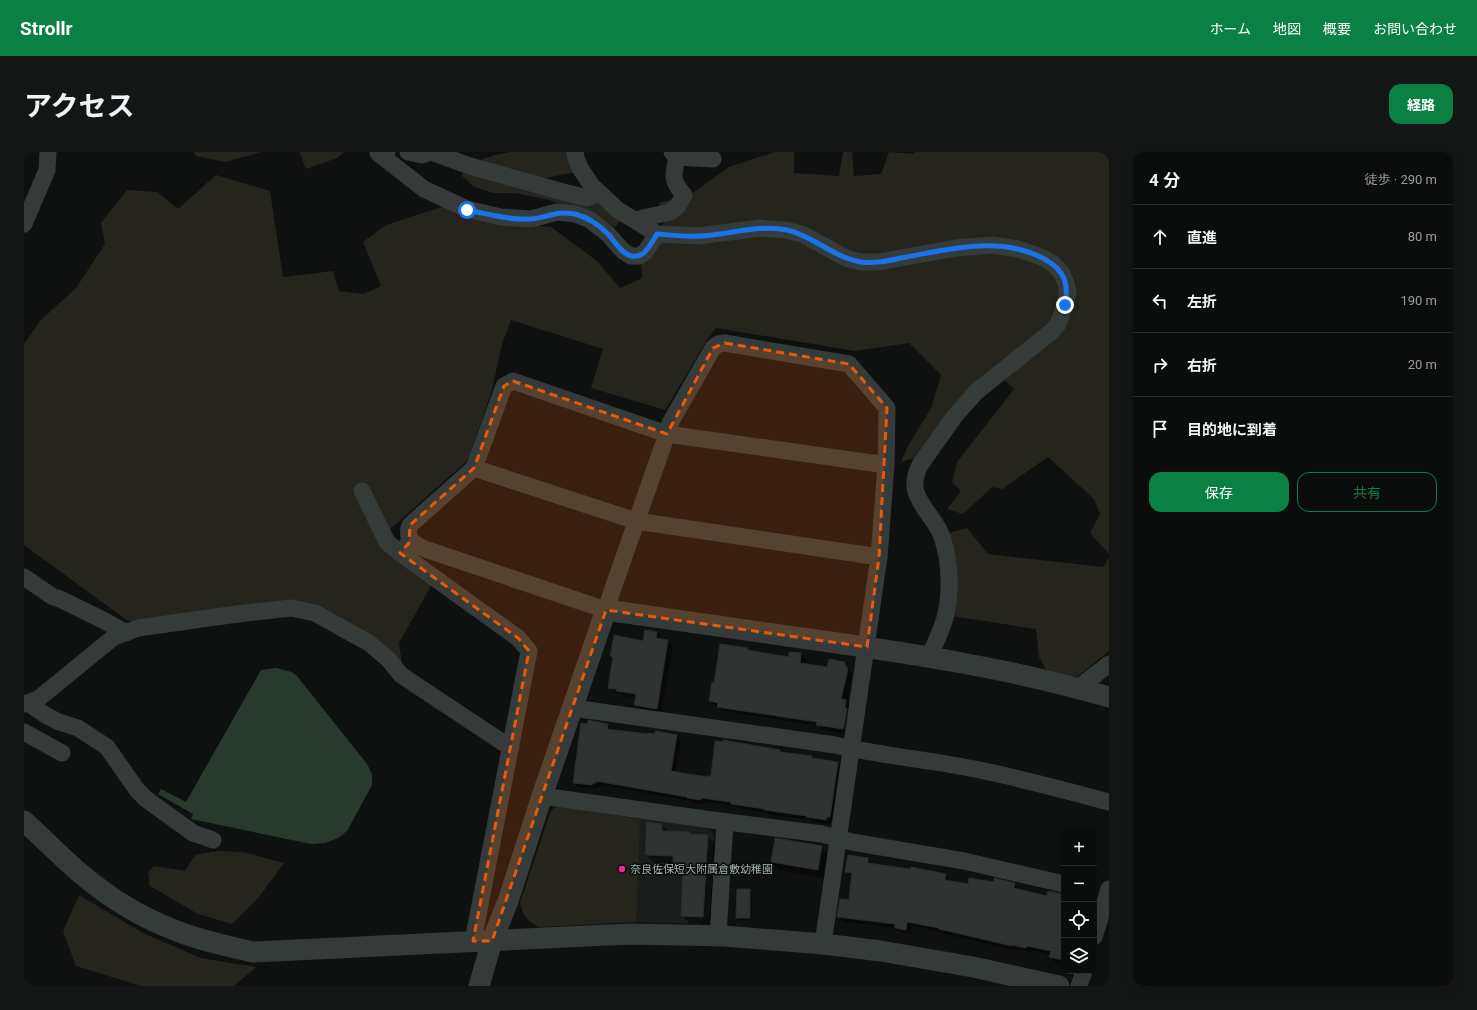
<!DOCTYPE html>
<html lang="ja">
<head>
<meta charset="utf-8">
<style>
	body { margin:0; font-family:Roboto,"Noto Sans JP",sans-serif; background:#141615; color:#f1f3f6 }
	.controls { position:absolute; right:12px; bottom:12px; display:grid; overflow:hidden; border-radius:8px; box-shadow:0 4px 16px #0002 }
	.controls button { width:36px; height:36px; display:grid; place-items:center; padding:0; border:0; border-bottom:1px solid #2b2d2d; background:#0b0d0c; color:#f1f3f6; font:20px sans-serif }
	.stop { position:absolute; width:12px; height:12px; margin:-9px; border:3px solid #1a73e8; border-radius:50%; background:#fff }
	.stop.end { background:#1a73e8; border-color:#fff; box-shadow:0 1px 4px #0008 }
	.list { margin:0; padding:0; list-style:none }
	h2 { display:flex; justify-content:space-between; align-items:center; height:52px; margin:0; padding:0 16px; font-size:17px }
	h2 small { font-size:13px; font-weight:400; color:#9a9c9d }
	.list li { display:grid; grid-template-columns:26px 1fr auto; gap:12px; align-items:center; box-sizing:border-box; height:64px; padding:0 16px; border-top:1px solid #2b2d2d }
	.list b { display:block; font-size:15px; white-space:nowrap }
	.list em { font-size:13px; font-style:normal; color:#9a9c9d }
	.actions { display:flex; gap:8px; padding:12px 16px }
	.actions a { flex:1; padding:9px 0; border:1px solid #0b8043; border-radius:12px; text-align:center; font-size:14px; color:#0b8043 }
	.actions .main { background:#0b8043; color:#fff }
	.icon { flex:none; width:22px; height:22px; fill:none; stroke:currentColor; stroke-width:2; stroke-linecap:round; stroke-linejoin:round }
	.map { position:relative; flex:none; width:1085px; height:834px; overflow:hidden; border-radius:12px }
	header { display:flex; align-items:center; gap:24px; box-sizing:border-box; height:56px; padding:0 20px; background:#0b8043; color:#fff }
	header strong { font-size:19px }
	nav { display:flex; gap:22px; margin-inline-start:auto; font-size:14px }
	.intro { display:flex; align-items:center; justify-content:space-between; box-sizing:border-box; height:96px; padding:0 24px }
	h1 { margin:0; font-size:28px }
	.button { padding:10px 18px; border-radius:12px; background:#0b8043; color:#fff; font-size:14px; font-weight:700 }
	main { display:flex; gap:24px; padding:0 24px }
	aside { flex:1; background:#0b0d0c; border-radius:12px; box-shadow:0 4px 16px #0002 }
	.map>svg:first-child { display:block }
</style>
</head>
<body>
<header>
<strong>Strollr</strong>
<nav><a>ホーム</a><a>地図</a><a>概要</a><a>お問い合わせ</a></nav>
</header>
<div class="intro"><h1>アクセス</h1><a class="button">経路</a></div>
<main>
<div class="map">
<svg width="1085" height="834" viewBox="0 0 1085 834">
	<rect width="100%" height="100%" fill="#0f1110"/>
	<path fill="#1b1d1d" d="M530,656L682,675L690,682L686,763L677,772L607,770L516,775L507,771L501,765L496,751L526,661Z"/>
	<g fill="#25251e">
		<path d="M170,0H237L201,10L172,4Z"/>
		<path d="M275,0H320L313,6L282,17Z"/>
		<path d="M486,0H545L551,20L517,27L454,9L471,3Z"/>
		<path d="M751,0H770V21L815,24L819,0H828L830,24L857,22L865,0L890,2L891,0H1085V402L1066,381L1076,362L1070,347L1024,305L978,337L968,335L939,362L923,357L937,339L928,330L933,310L990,237L971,219L891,306L877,310L884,294L907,256L917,223L885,191L831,199L692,176L683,188L641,258L567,236L579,197L487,168L478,192L468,238L444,308L363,380L408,432L375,491L378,513L292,455L129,470L104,469L0,393V192L17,168L52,136L81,92L77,71L103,38L133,40L154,57L192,23L246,39L259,125L309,119L315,139L340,142L357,134L339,90L362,73L421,54L477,71L527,75L573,109L596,136L618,126L617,110L635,86L640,69L635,51L667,42L705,15Z"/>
		<path d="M440,18L573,49L597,68L591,75L556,59L525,48L492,41H469L450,35L438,24Z"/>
		<path d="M943,376L964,402L1079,415L1085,406V499L1053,525L1023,519L1015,505L1012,477L928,464L921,382Z"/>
		<path d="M534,654L616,667L612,770L516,775C504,770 499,764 496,751L526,661L530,656Z"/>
		<path d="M194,699L219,700L260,711L235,745L208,772L174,762L126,734L124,721L130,714L161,719L171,703Z"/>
		<path d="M55,743L119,781L177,806L232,815L210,834H117L52,814L39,779Z"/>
	</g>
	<path fill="#29392d" d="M252,516L268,520L273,524L343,612L348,622V633L323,679L314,686L301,691L287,692L167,667L169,662L134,642L137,637L162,650L237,518Z"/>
	<g fill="#0007">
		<path d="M633,481L638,486L637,488L643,489L649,494L637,562L617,557L611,552L613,546L599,544L596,541L591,540L586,535L590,507L587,504L620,491Z"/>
		<path d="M723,497L726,500L766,506L777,502L782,507L781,513L804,516L819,511L825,516L828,523L823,550L827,554L824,582L799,578L795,574L699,559L694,555L692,554L686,549L691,532Z"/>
		<path d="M583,573L588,578L625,583L653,584L657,588L652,621L684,626L756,599L758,601L788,605L790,607L813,611L818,616L811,670L807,669V672L788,670L787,668L746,663L745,661L713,656L711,654L682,650L681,652L669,651L667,649L577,633L576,635H573V637L554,635L550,631Z"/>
		<path d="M638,673L645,680L666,681L668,683L684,684L691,691L687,772L665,771L658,763L659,723L650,715V711H630L622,703Z"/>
		<path d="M797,695L805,703L802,726L756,718L748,710Z"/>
		<path d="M844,707L849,712L921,723L926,728V730L945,733L971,731L991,732L995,738L1024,745L1040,742V812L1031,810L1026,805L1027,803L1008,798L1007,800L993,797V799L921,782L918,780L888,774L887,782L877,781L872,776L819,770L814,765L826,749L828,725L822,720Z"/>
		<path d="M726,738L728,741V768H715L713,766Z"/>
	</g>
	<g fill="#2f3331" stroke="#292d2c">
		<path d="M621,478L633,480L632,486L644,488L633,557L610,553L612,542L592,539L593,537L584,536L589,505L586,504L590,483L619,489Z"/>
		<path d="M696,492L724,496L723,498L765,505V500L777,501L776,511L803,515L805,507L820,510L824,517L817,547L822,548L821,555L823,557L820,575L819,577L792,573L793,570L693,555L694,551L685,549L688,530L690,531Z"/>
		<path d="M564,568L584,572L583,577L624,582V581L631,582V579L653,583L647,619L683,625V624H687L691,589L699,590V588L756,598V600L788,604V606L814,610L806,665H803L802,668L782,665L783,664L740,658L741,657L707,652V650L677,646V648L663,646V645L572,629V631H569L568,633L549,631L557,571L563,572Z"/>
		<path d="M623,670L638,672V679L666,680V682L684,683L679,765L657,764L659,716H649V704L621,703Z"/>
		<path d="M751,686L798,694L794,718L747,710Z"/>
		<path d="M824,703L844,706V711L886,717L887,715L922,722L921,728L944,732L945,726L970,730V726L991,731L990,736L1023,744L1024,739L1040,742V800L1038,808L1025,805L1027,799L1003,794L1002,796L988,793V794L915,777V776L883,770L882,778L871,776V772L813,765L816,747L825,748L828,721L821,720Z"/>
		<path d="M713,737H726V766H712Z"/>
	</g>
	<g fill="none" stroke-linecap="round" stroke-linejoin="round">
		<g stroke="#343b39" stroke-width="17">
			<path d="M363,0L354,1L400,37L443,57L477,65L507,67L533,60L552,62L566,68L584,82L599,99L607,104H616L622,99L633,82"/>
			<path d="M384,0L398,3L407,0"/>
			<path d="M407,0L446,14L539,40L563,46L575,41"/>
			<path d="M551,0L552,6L556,16L568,34L594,58L633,82L675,84L736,76L761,78L778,82L824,107L838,110H854L932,96L969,93L994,97L1017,105L1028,111L1037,120L1042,131L1044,141L1038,162L1034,172L1027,180L952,240L930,265L896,313C881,342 902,354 915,378C919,385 921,396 923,404C926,423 926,443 922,462C919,476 911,491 905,505"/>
			<path d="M648,0L653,5L689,7"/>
			<path d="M611,68L646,60L653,55L660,43C647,28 649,24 653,5"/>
			<path d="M0,72L23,18L24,0"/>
			<path d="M450,316L612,369L855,405"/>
			<path d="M338,339L363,390L376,401"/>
			<path d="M387,388L376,401L494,486L505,499L449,789"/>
			<path d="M0,425L29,445L34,446L79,468L102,481"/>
			<path d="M1054,536L1085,512"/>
			<path d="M4,551L23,564L35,570L54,576L83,595L113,638L122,647L169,681L189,688"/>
			<path d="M0,552L14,547L90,485L114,476L213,462L267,456L291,461L345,491L364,507L377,523L487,596"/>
			<path d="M549,556L811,593C854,603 897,607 940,615C989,624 1037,637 1085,650"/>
			<path d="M0,580L38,601"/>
			<path d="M518,644L688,668L798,682L828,690L940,709L1040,732"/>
			<path d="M694,784L701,670"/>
			<path d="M1070,785L1085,737"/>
			<path d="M799,792L855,405L862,313L863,256L825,212L701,191L694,192L689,196L646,271L643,282L587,442L582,458L401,397C389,391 381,388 386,373L450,316L480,234L489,229L643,282L862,313"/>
			<path d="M1055,834L1060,819"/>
		</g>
		<g stroke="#343b39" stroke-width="21">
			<path d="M0,669C19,686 37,705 56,721C84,745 118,766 153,779C177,789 204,794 229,800L607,782L700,784L799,792L857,799L949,815L1035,834"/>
			<path d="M455,834L468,789L484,749L518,644L582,458C652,468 722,478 792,488C891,502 989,517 1085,545"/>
		</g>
	</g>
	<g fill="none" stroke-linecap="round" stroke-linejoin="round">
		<path stroke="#1a73e8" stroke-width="5" d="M443,58C464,62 485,68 506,67C523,66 532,58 551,62C563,65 576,74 585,83C591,90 597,101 607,104C621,107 627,91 633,82C647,83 661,85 675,84C704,83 734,72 763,78C790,84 810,106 837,110C853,112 868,108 882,105C927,97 979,83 1022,108C1041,119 1045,132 1041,153"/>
	</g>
	<path fill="#e8590c" fill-opacity="0.2" stroke="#e8590c" stroke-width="3" stroke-dasharray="8 5" stroke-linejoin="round" d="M701,191L825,212L863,256L855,405L843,495L582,458L468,789H449L505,499L494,486L376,401L385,391L386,373L450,316L480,234L489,229L643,282L689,196Z"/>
	<circle fill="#f42496" stroke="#0a0b0b" stroke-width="1.5" cx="598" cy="717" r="4"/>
	<g text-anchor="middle" stroke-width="3" stroke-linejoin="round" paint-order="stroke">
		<g font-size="11" fill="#a0b2a9" stroke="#0a0b0b" text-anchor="start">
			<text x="606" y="721">奈良佐保短大附属倉敷幼稚園</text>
		</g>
	</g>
</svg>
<div class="controls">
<button>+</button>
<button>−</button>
<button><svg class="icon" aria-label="locate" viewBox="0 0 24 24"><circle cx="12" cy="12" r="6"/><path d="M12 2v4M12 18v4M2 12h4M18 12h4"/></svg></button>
<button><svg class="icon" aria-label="layers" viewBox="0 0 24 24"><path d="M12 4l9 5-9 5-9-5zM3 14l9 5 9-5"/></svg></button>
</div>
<div class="stop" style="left:443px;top:58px"></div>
<div class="stop end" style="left:1041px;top:153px"></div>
</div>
<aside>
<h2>4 分<small>徒歩 · 290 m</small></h2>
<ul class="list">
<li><svg class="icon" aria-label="ahead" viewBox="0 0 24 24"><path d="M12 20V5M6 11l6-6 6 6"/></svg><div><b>直進</b></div><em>80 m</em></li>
<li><svg class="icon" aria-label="left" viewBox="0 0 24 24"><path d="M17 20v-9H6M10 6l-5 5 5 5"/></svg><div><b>左折</b></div><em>190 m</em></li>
<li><svg class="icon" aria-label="right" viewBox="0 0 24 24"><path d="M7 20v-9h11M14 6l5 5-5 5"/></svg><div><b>右折</b></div><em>20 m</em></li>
<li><svg class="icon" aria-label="arrive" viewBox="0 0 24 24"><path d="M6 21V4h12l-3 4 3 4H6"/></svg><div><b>目的地に到着</b></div></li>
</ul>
<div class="actions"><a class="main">保存</a><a>共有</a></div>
</aside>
</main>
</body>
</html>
